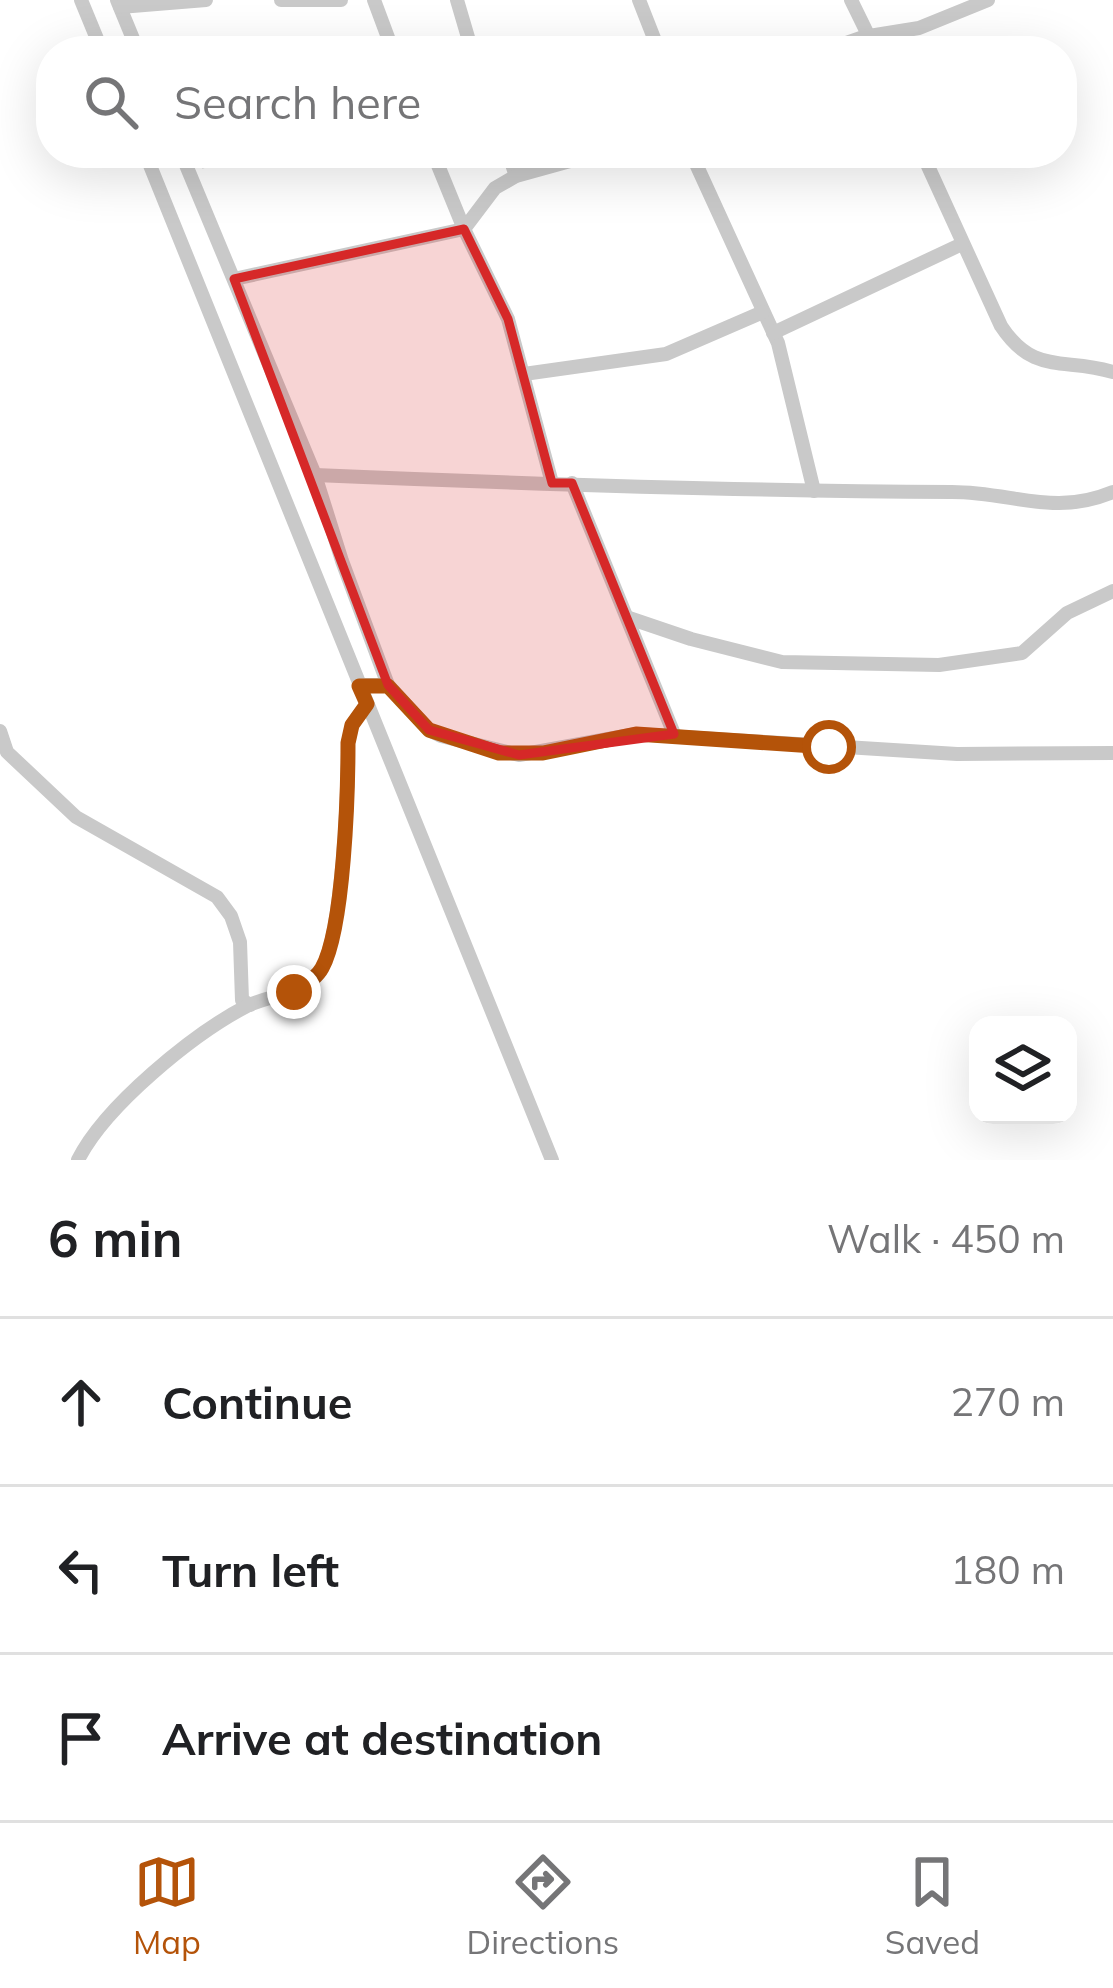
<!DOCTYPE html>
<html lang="en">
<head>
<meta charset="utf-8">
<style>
	body { margin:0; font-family:Mulish,sans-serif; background:#f2f2f2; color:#202124 }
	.controls { position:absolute; right:36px; bottom:36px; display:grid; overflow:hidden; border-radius:24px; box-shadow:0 12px 48px #0002 }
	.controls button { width:108px; height:108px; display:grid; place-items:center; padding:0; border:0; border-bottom:3px solid #e0e0e0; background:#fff; color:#202124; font:60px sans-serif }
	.stop { position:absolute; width:36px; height:36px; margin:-27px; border:9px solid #b45309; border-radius:50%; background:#fff }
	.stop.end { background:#b45309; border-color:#fff; box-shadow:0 3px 12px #0008 }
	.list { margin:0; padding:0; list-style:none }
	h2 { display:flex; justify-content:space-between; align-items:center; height:156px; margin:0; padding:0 48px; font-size:51px }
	h2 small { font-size:39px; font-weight:400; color:#757577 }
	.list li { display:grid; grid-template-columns:78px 1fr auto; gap:36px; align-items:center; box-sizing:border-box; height:168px; padding:0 48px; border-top:3px solid #e0e0e0 }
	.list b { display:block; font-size:45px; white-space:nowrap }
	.list em { font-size:39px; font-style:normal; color:#757577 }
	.icon { flex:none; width:66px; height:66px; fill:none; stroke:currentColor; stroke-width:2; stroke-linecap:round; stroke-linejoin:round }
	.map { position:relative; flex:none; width:1113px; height:1160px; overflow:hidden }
	.search { position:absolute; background:#fff; box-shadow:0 12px 48px #0002; left:36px; right:36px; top:36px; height:132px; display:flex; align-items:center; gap:30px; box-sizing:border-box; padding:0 42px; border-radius:48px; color:#757577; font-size:45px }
	.sheet { height:660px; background:#fff }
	nav { display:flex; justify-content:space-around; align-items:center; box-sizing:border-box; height:168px; border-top:3px solid #e0e0e0; background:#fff; font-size:33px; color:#757577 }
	nav a { display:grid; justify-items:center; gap:6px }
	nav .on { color:#b45309 }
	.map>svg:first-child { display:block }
</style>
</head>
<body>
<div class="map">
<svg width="1113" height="1160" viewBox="0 0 1113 1160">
	<rect width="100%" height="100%" fill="#fff"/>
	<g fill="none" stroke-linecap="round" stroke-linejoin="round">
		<path stroke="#c9c9c9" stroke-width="3" stroke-dasharray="6 6" stroke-linecap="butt" d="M202,167L261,154"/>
		<g stroke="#c9c9c9" stroke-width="14">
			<path d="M81,0L102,51"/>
			<path d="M117,0L138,51"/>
			<path d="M281,0H341"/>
			<path d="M374,0L393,51"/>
			<path d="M457,0L472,51"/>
			<path d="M639,0L659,51"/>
			<path d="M851,0L876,51"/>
			<path d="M120,7L206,0"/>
			<path d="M823,51L863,37L919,28L988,0"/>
			<path d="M145,153L552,1160"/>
			<path d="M181,153L315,475L342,561L388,685"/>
			<path d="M433,153L464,229"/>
			<path d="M508,153L516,176"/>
			<path d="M691,153L778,343L814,491"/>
			<path d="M922,153L1001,326C1034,376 1064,357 1113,372"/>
			<path d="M464,229L495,188L516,176L599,153"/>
			<path d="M234,279L464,229L508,319L552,483"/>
			<path d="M773,333L962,244"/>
			<path d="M524,374L666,354L763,312"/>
			<path d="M315,475C528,484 740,491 952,492C1013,492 1053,517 1113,492"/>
			<path d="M572,483L674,734"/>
			<path d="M629,618L691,639L782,662L939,665L1022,653L1067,613L1113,591"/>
			<path d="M359,685H388L429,730L441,736L519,755L636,734L957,754L1113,753"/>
			<path d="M0,731L7,752L76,817L217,897L231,916L240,942L242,1000L250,1005"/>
			<path d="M78,1160C105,1106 193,1034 247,1006C272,994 303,996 320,971C343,938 348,788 348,743L352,725L367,704"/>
		</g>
	</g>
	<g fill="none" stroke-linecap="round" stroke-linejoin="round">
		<path stroke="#b45309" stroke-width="15" d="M294,992C304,985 316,979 322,968C344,929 348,792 348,743L352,725L367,704L359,686H388L429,730L499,753H543L636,734L829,747"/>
	</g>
	<path fill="#d62828" fill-opacity="0.2" stroke="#d62828" stroke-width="9" stroke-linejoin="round" d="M464,229L508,319L552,483H572L674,734L519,755L429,730L388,685L234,279Z"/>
</svg>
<div class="controls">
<button><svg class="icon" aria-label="layers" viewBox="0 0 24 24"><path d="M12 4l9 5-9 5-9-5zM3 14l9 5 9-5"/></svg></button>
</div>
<div class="stop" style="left:829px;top:747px"></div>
<div class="stop end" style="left:294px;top:992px"></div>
<div class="search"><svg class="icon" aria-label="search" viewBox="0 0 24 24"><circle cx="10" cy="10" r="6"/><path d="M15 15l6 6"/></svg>Search here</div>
</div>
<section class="sheet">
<h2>6 min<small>Walk · 450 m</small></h2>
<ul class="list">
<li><svg class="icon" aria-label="ahead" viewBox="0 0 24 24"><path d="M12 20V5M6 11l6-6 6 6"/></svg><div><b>Continue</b></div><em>270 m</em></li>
<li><svg class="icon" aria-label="left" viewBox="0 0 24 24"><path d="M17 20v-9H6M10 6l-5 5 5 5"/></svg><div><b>Turn left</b></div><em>180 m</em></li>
<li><svg class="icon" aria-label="arrive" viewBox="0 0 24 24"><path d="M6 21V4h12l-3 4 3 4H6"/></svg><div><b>Arrive at destination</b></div></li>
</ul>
</section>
<nav>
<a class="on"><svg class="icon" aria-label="map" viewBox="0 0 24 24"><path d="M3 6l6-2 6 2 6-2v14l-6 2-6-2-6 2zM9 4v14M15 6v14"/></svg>Map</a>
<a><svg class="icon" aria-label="directions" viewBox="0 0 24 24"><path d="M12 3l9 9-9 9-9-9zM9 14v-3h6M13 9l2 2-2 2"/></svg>Directions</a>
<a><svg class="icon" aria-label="saved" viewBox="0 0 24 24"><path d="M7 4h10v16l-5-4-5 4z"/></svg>Saved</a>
</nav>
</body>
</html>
